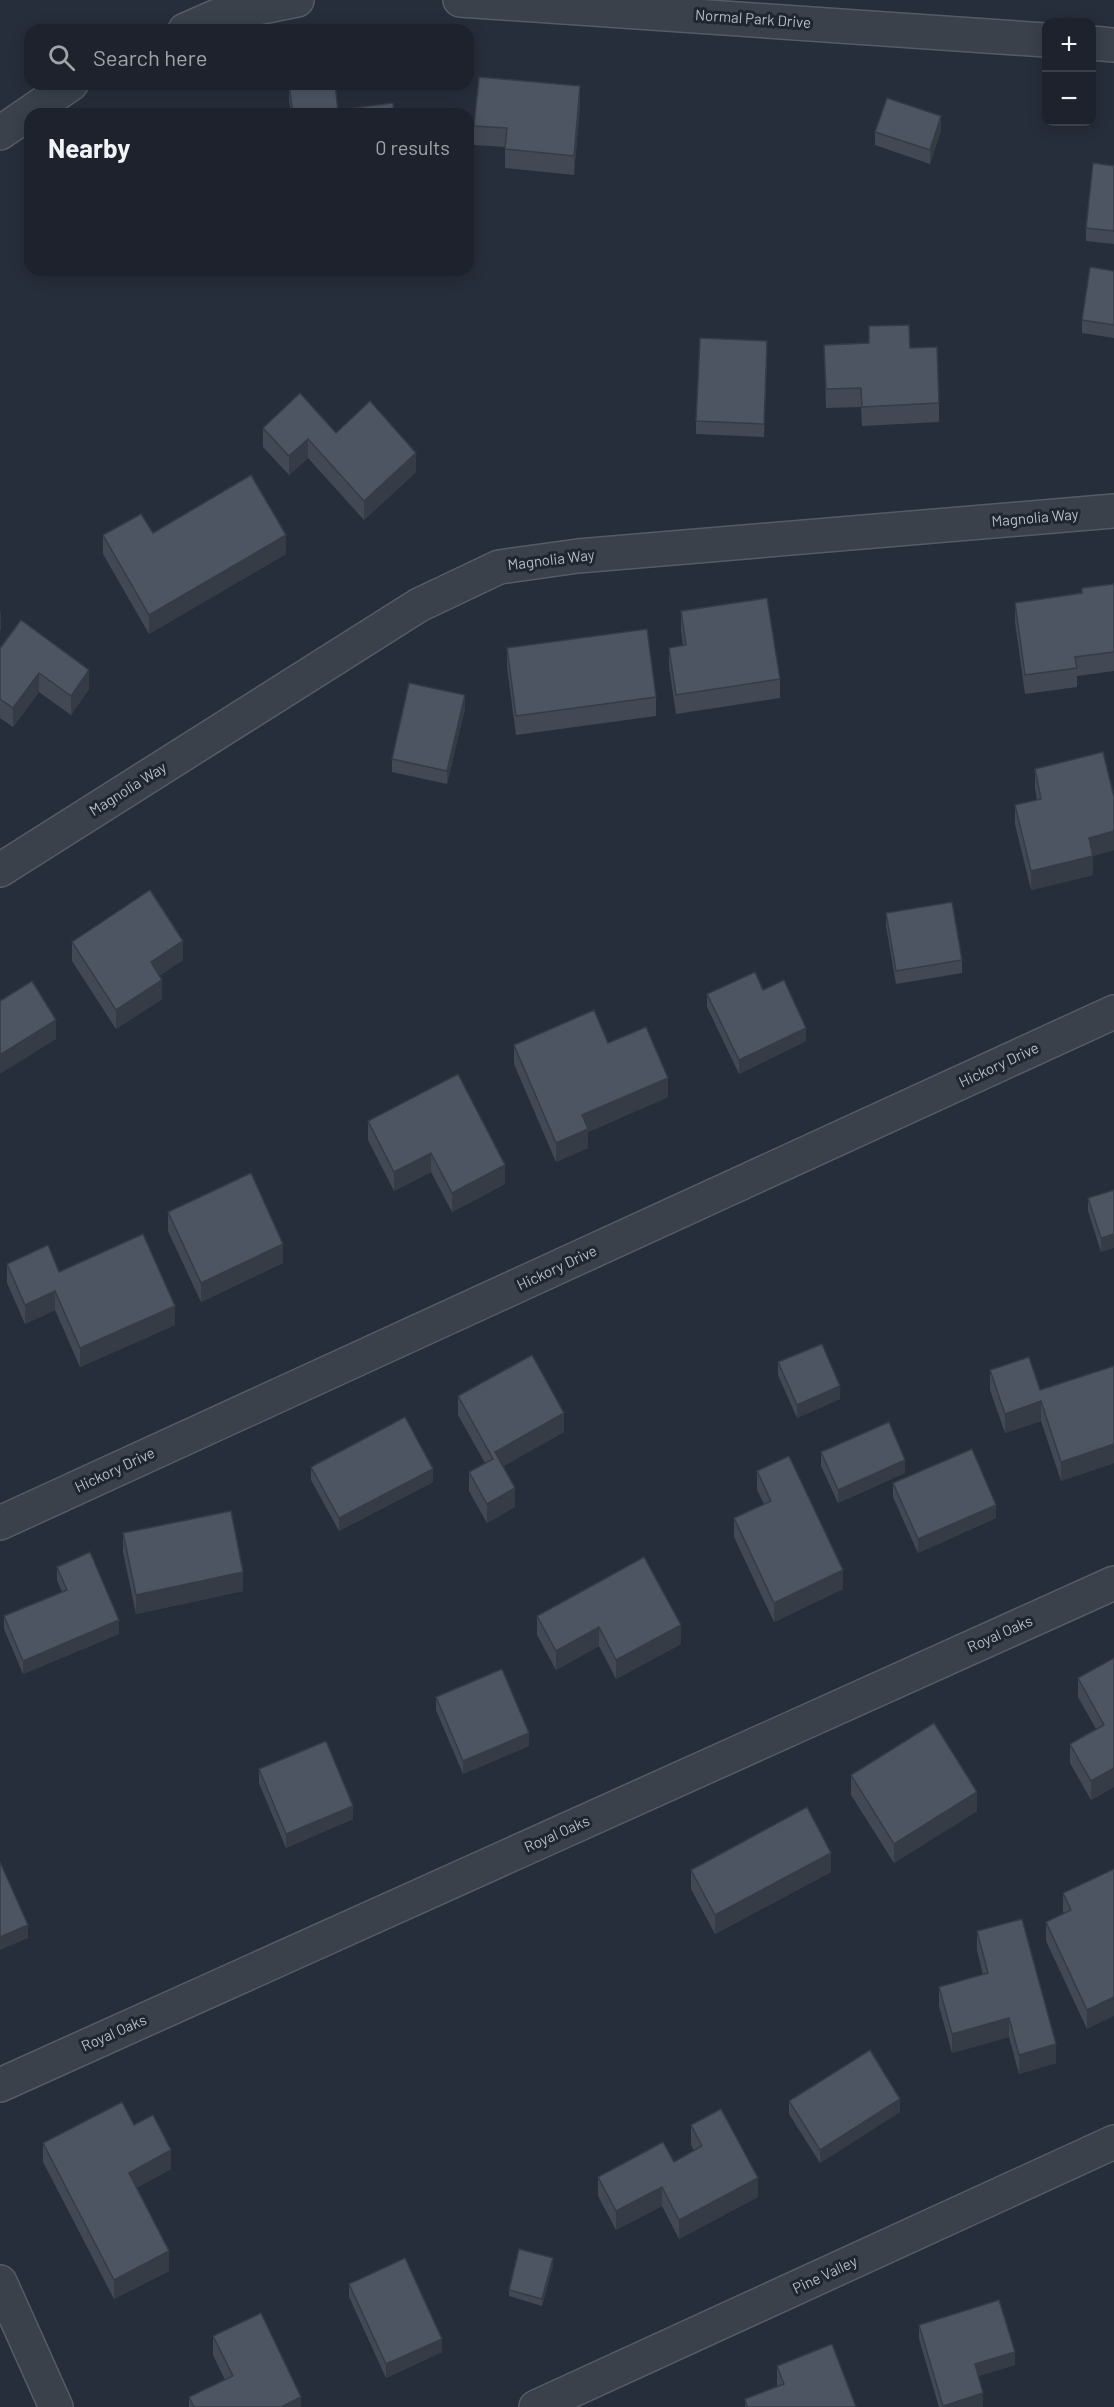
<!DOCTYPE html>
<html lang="en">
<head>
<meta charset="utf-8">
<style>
	body { margin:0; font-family:Barlow,sans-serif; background:#252a34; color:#f1f3f6 }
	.controls { position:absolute; right:18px; top:18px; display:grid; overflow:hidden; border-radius:12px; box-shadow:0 3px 15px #0003 }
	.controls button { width:54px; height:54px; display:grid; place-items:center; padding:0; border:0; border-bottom:2px solid #3b3f48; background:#1d222c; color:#f1f3f6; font:30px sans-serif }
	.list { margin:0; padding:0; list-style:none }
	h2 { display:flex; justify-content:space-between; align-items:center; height:78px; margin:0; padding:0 24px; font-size:26px }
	h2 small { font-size:20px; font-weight:400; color:#a0a4a9 }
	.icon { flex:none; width:33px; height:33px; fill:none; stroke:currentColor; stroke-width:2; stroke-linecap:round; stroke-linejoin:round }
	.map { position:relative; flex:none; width:1114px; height:2407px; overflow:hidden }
	.search { position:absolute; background:#1d222c; box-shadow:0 3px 15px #0003; left:24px; top:24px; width:450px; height:66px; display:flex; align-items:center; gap:15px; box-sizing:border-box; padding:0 21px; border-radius:18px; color:#a0a4a9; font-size:22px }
	.panel { position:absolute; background:#1d222c; box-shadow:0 3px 15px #0003; left:24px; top:108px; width:450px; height:168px; border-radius:18px }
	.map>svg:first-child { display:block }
</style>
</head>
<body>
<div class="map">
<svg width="1114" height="2407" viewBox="0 0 1114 2407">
	<rect width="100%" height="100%" fill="#272e3b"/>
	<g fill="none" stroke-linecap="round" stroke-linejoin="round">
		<defs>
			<g id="minor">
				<path d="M0,870L419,605L499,567L578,556L1114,511"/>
				<path d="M0,1523L1114,1012"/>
				<path d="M0,2085L1114,1583"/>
				<path d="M536,2407L1114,2142"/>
			</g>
			<g id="tertiary">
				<path d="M460,0L1046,40"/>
				<path d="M185,30L217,16L297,0"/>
				<path d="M1092,43L1114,45"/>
				<path d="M0,133L71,84"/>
				<path d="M0,2282L56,2407"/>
			</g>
		</defs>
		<use href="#minor" stroke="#555c66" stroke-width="36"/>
		<use href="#tertiary" stroke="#555c66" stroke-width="36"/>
		<use href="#minor" stroke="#3a414b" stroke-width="33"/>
		<use href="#tertiary" stroke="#3a414b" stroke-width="33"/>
	</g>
	<g fill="#424955">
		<path d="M289,84L338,110L394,114H291L289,100Z"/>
		<path d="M580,105L574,175L505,168V147L474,145V126Z"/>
		<path d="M941,130L930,164L875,145V132Z"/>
		<path d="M1114,166V244L1086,241V228Z"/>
		<path d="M1114,271V338L1082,333V320Z"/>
		<path d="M869,326L910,348L939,403V422L862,426L861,407L826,408L824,345L869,343Z"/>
		<path d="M767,354L764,437L696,434V421Z"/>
		<path d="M263,428L336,433L416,472L364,520L308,458L289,475L263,447Z"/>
		<path d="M153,533L286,554L149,634L103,554V535Z"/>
		<path d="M1114,584V671L1077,676V687L1025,694L1015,622V603L1082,594Z"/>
		<path d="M681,611L780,679V698L676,714L669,667V648L683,645L681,630Z"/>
		<path d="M0,646L89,689L71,715L39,692L13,727L0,718Z"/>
		<path d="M507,648L656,697V716L516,735L507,667Z"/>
		<path d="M465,708L447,784L392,772V759Z"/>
		<path d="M1035,769L1114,797V850L1093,856V875L1031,890L1015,824V805L1037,800L1035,788Z"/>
		<path d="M886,913L962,960V973L896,984L886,926Z"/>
		<path d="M72,942L183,960L159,976L162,999L116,1029L72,961Z"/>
		<path d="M763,990L806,1041L739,1074L707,1007V994Z"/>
		<path d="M608,1043L668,1097L588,1132V1148L556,1162L514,1064V1045Z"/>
		<path d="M368,1121L505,1184L452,1212L431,1172L394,1191L368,1140Z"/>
		<path d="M1114,1190L1101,1252L1088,1211V1198Z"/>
		<path d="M168,1212L283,1263L201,1302L168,1231Z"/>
		<path d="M7,1264L59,1272L175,1325L80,1367L55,1310L25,1324L7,1283Z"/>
		<path d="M778,1362L840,1399L797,1418L778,1375Z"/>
		<path d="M1114,1366V1463L1061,1481L1041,1421L1005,1433L990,1390V1370L1040,1390Z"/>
		<path d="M458,1396L564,1432L503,1466L515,1507L487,1523L469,1491V1472L485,1463L458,1415Z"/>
		<path d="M821,1452L905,1473L838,1503L821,1466Z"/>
		<path d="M311,1467L433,1482L339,1531L311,1480Z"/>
		<path d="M757,1471L843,1589L774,1622L734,1537V1518L764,1504L757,1490Z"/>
		<path d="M893,1483L996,1518L918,1553L893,1497Z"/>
		<path d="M123,1533L243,1591L136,1614L123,1552Z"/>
		<path d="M644,1557L681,1644L616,1679L599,1646L556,1670L537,1635V1616Z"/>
		<path d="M57,1567L119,1634L23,1674L4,1629V1616L62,1592L57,1580Z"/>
		<path d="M1114,1658V1787L1091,1800L1070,1763V1744L1096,1729L1078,1697V1678Z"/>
		<path d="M436,1697L529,1746L463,1774L436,1710Z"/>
		<path d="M259,1769L353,1819L286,1848L259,1783Z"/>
		<path d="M851,1775L977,1811L894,1863L851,1795Z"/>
		<path d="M1114,1869L1087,2029L1046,1941V1922L1064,1914L1063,1912V1893Z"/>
		<path d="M691,1870L831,1872L715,1934L691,1889Z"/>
		<path d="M977,1931L1056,2063L1019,2074L1009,2037L952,2053L939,2006V1987L983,1975L977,1950Z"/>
		<path d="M789,2101L900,2112L820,2163L789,2114Z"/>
		<path d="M134,2125L171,2169L136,2188L169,2271L114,2299L43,2162V2143Z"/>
		<path d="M691,2125L758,2197L679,2239L662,2206L616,2230L598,2196V2177L674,2162L694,2151L691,2144Z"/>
		<path d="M553,2265L542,2306L509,2296V2290Z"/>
		<path d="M349,2284L442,2352L386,2378L349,2297Z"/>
		<path d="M919,2325L1015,2365L978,2376L983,2407H939L919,2339Z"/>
		<path d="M213,2336L301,2407H189V2397L225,2380L213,2355Z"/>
		<path d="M777,2366L856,2407H745V2399L777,2386Z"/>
	</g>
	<g fill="#363c45">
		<path d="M580,86V105L574,175V156Z"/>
		<path d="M941,116V130L930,164V150Z"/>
		<path d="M308,439V458L289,475V456Z"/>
		<path d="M416,453V472L364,520V501Z"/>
		<path d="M286,535V554L149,634V615Z"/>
		<path d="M1,611V630L0,631V612Z"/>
		<path d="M89,670V689L71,715V696Z"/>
		<path d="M39,673V692L13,727V708Z"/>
		<path d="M465,695V708L447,784V771Z"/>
		<path d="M1114,831V850L1093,856V875L1031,890V871L1089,838Z"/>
		<path d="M183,941V960L151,981V962Z"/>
		<path d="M162,980V999L116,1029V1010Z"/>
		<path d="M56,1020V1039L0,1074V1055Z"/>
		<path d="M806,1028V1041L739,1074V1060Z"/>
		<path d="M668,1078V1097L588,1132V1148L556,1162V1143L582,1115Z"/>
		<path d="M431,1153V1172L394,1191V1172Z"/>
		<path d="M505,1165V1184L452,1212V1193Z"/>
		<path d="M1114,1234V1248L1101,1252V1238Z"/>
		<path d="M283,1244V1263L201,1302V1283Z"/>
		<path d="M55,1291V1310L25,1324V1305Z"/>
		<path d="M175,1306V1325L80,1367V1348Z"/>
		<path d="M840,1386V1399L797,1418V1405Z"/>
		<path d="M1041,1401V1421L1005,1433V1414Z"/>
		<path d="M564,1413V1432L495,1471V1452Z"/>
		<path d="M1114,1444V1463L1061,1481V1462Z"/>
		<path d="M905,1460V1473L838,1503V1490Z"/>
		<path d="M433,1469V1482L339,1531V1518Z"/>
		<path d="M515,1488V1507L487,1523V1504Z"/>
		<path d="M996,1505V1518L918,1553V1539Z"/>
		<path d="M843,1570V1589L774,1622V1603Z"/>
		<path d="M243,1572V1591L136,1614V1595Z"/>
		<path d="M119,1620V1634L23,1674V1661Z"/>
		<path d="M681,1625V1644L616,1679V1660Z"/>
		<path d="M599,1627V1646L556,1670V1651Z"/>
		<path d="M529,1733V1746L463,1774V1761Z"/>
		<path d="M1114,1768V1787L1091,1800V1781Z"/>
		<path d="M977,1792V1811L894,1863V1844Z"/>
		<path d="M353,1806V1819L286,1848V1834Z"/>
		<path d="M831,1853V1872L715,1934V1915Z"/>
		<path d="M28,1925V1938L0,1950V1937Z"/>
		<path d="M1114,1997V2016L1087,2029V2010Z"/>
		<path d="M1009,2018V2037L952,2053V2034Z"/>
		<path d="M1056,2044V2063L1019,2074V2055Z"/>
		<path d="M900,2099V2112L820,2163V2150Z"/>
		<path d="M171,2150V2169L129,2192V2173Z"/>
		<path d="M758,2178V2197L679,2239V2220Z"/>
		<path d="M662,2187V2206L616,2230V2211Z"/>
		<path d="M169,2251V2271L114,2299V2280Z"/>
		<path d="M553,2258V2265L542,2306V2299Z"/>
		<path d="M442,2339V2352L386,2378V2364Z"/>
		<path d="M1015,2352V2365L975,2377V2364Z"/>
		<path d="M983,2393V2407H943V2406Z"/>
		<path d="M301,2397V2407H281Z"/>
	</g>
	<g fill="#4d5563" stroke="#363c45" stroke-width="1.5">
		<path d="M479,77L580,86L574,156L505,149L507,128L474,126Z"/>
		<path d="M289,84H335L338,110L393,103L394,114H293Z"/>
		<path d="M887,98L941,116L930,150L875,132Z"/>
		<path d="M1093,163L1114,166V231L1086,228Z"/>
		<path d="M1090,267L1114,271V325L1082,320Z"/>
		<path d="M909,325L910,348L937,347L939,403L862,407L861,388L826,389L824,345L869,343V326Z"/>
		<path d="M700,338L767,341L764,424L696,421Z"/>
		<path d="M300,393L336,433L370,401L416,453L364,501L308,439L289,456L263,428Z"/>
		<path d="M251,475L286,535L149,615L103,535L141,514L153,533Z"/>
		<path d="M1114,584V652L1075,657L1077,668L1025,675L1015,603L1082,593V588Z"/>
		<path d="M767,598L780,679L676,695L669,648L686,645L681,611Z"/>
		<path d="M21,620L89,670L71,696L39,673L13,708L0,699V646L1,647Z"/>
		<path d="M647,629L656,697L516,716L507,648Z"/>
		<path d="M409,683L465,695L447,771L392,759Z"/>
		<path d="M1103,752L1114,797V831L1089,838L1093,856L1031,871L1015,805L1041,799L1035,769Z"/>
		<path d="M150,890L183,941L151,962L162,980L116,1010L72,942Z"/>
		<path d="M952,902L962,960L896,971L886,913Z"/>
		<path d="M755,972L763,990L784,980L806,1028L739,1060L707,994Z"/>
		<path d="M32,981L56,1020L0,1055V1001Z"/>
		<path d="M594,1010L608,1043L646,1027L668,1078L582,1115L588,1129L556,1143L514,1045Z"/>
		<path d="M458,1074L505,1165L452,1193L431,1153L394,1172L368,1121Z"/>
		<path d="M251,1173L283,1244L201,1283L168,1212Z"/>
		<path d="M1114,1190V1234L1101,1238L1088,1198Z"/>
		<path d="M143,1234L175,1306L80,1348L55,1291L25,1305L7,1264L48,1245L59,1272Z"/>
		<path d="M822,1344L840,1386L797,1405L778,1362Z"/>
		<path d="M532,1355L564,1413L495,1452L515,1488L487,1504L469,1472L493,1459L458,1396Z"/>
		<path d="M1029,1357L1040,1390L1114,1366V1444L1061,1462L1041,1401L1005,1414L990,1370Z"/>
		<path d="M405,1417L433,1469L339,1518L311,1467Z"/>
		<path d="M889,1422L905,1460L838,1490L821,1452Z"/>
		<path d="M972,1449L996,1505L918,1539L893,1483Z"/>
		<path d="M789,1456L843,1570L774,1603L734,1518L771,1501L757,1471Z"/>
		<path d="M231,1511L243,1572L136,1595L123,1533Z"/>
		<path d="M90,1552L119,1620L23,1661L4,1616L67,1590L57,1567Z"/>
		<path d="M644,1557L681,1625L616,1660L599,1627L556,1651L537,1616Z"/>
		<path d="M1114,1658V1768L1091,1781L1070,1744L1104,1725L1078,1678Z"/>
		<path d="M502,1669L529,1733L463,1761L436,1697Z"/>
		<path d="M934,1723L977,1792L894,1844L851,1775Z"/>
		<path d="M326,1741L353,1806L286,1834L259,1769Z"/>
		<path d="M807,1807L831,1853L715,1915L691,1870Z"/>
		<path d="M0,1862L28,1925L0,1937Z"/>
		<path d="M1114,1869V1997L1087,2010L1046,1922L1071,1910L1063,1893Z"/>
		<path d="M1022,1919L1056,2044L1019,2055L1009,2018L952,2034L939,1987L988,1973L977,1931Z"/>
		<path d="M870,2050L900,2099L820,2150L789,2101Z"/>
		<path d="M122,2102L134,2125L153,2115L171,2150L129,2173L169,2251L114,2280L43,2143Z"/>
		<path d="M721,2109L758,2178L679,2220L662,2187L616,2211L598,2177L663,2142L674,2162L702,2146L691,2125Z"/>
		<path d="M519,2249L553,2258L542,2299L509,2290Z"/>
		<path d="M405,2258L442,2339L386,2364L349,2284Z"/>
		<path d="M999,2300L1015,2352L975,2364L983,2393L943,2406L919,2325Z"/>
		<path d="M261,2313L301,2397L281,2407H194L189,2397L233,2376L213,2336Z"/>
		<path d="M832,2344L856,2407H747L745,2399L784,2384L777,2366Z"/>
	</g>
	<g text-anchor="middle" stroke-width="6" stroke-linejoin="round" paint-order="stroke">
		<g font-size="15" fill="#b6bcc7" stroke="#1f2630">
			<text transform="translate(753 19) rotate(4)" y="5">Normal Park Drive</text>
			<text transform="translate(1035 518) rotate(-5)" y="5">Magnolia Way</text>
			<text transform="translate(551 560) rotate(-7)" y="5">Magnolia Way</text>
			<text transform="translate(128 789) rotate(-32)" y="5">Magnolia Way</text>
			<text transform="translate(999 1065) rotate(-25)" y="5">Hickory Drive</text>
			<text transform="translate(557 1268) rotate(-25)" y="5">Hickory Drive</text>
			<text transform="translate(115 1470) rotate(-25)" y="5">Hickory Drive</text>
			<text transform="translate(1000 1634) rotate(-24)" y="5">Royal Oaks</text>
			<text transform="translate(557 1834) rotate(-24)" y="5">Royal Oaks</text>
			<text transform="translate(114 2033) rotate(-24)" y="5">Royal Oaks</text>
			<text transform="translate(825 2275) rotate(-25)" y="5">Pine Valley</text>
		</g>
	</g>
</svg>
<div class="controls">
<button>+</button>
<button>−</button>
</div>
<div class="search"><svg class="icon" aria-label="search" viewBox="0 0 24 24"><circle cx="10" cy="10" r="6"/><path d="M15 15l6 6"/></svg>Search here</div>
<section class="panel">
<h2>Nearby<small>0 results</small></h2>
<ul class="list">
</ul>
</section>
</div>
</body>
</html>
